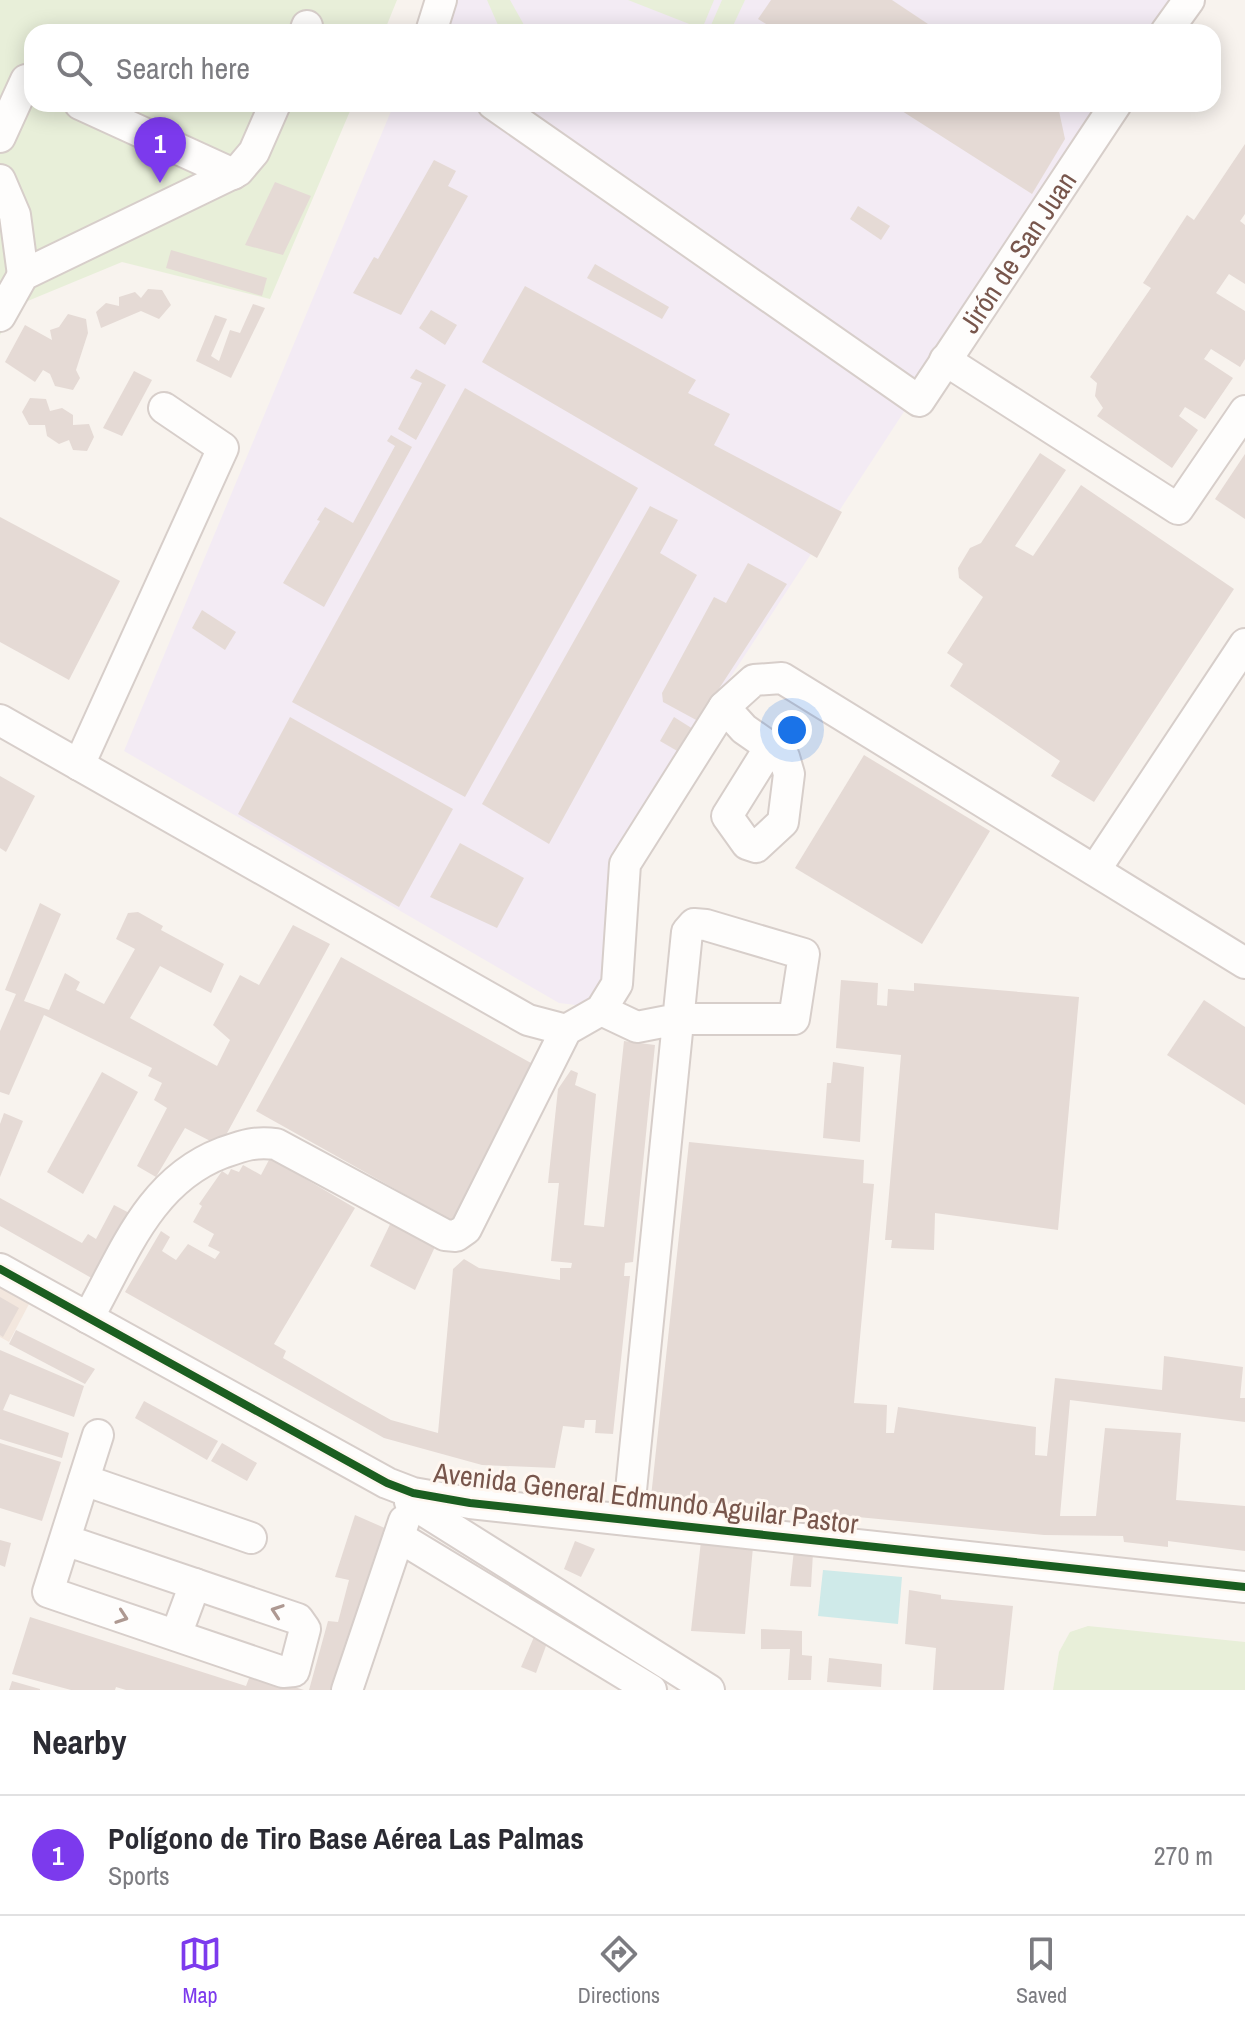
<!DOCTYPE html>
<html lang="en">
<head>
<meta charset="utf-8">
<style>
	body { margin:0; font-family:"Archivo Narrow",sans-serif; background:#f2f2f3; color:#2b2b33 }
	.you { position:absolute; left:792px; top:730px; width:28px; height:28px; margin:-20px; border:6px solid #fff; border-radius:50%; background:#1a73e8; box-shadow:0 0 0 12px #1a73e833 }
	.badge { display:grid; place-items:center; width:52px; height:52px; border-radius:50%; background:#7c3aed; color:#fff; font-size:26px; font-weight:700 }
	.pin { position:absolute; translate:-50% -66px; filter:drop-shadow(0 2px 4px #0008) }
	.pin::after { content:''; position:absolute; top:42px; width:28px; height:24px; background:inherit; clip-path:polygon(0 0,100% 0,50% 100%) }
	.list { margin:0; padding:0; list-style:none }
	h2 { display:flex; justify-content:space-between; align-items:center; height:104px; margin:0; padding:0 32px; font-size:34px }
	h2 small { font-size:26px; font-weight:400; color:#7c7c81 }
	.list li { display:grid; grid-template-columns:52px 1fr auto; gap:24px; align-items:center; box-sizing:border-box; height:120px; padding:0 32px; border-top:2px solid #e1e1e2 }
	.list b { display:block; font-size:30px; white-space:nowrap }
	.list p { margin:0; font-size:26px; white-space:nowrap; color:#7c7c81 }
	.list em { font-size:26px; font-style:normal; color:#7c7c81 }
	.icon { flex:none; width:44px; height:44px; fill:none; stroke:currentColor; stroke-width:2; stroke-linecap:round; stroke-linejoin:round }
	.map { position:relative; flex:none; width:1245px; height:1690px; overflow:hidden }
	.search { position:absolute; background:#fff; box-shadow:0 4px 20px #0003; left:24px; right:24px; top:24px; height:88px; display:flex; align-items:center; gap:20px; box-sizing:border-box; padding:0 28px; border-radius:24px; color:#7c7c81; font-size:30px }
	.sheet { height:224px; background:#fff }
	nav { display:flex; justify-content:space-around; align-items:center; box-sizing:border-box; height:112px; border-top:2px solid #e1e1e2; background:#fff; font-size:22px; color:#7c7c81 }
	nav a { display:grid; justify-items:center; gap:4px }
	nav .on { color:#7c3aed }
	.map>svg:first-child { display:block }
</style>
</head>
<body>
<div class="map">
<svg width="1245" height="1690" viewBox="0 0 1245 1690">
	<rect width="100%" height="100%" fill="#f8f3ee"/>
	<path fill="#f3e7de" d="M0,1288L29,1304L9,1342L0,1337Z"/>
	<g fill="#f3ebf4">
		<path d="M438,0H1172L1152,32H424Z"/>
		<path d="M394,104H1105L632,828L602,989L584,1006L559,1003L124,751Z"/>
	</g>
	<g fill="#e8efd9">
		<path d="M0,0H397L384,32H32V104H353L270,299L122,262L18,305L0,335Z"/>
		<path d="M487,0H510L528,32H501Z"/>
		<path d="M628,0H714L702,29Z"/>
		<path d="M722,0H745L730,32H708Z"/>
		<path d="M1088,1626L1245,1642V1690H1053L1059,1652L1070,1632Z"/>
	</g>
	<path fill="#cfeae9" d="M823,1570L902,1577L898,1624L818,1616Z"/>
	<g fill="#e5dad5">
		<path d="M771,0H892L940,32H779L758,19Z"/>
		<path d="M891,104H1048L1059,111L1065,139L1032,194Z"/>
		<path d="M1245,144V214L1240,221L1245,225V284L1229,274L1216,293L1245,311V359L1240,367L1211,349L1204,359L1233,378L1205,419L1185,407L1179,416L1198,430L1172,468L1097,416L1103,408L1095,396L1097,383L1090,377L1151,288L1143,283L1187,215L1194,220Z"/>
		<path d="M434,160L456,171L448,186L468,196L401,315L353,293L374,257L378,259Z"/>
		<path d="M275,182L311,196L283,255L245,245Z"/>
		<path d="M858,206L890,226L881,240L850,219Z"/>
		<path d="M171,250L267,278L262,296L166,268Z"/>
		<path d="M595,264L669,307L662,319L587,278Z"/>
		<path d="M525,286L696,380L688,393L730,414L714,445L842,512L817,558L482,362Z"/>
		<path d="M148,289L162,290L171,305L159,319L141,311L101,328L96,312L106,303L119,306V297L135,292L141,298Z"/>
		<path d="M253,304L265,308L231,378L196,361L215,315L227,319L211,356L219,361L230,330L240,333Z"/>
		<path d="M431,310L457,325L445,345L419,328Z"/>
		<path d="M68,314L86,319L88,333L76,370L80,378L73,390L55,386L50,374L43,370L35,382L5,362L25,325L52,340L50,330L59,327Z"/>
		<path d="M416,369L446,385L416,440L398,429L422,383L410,378Z"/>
		<path d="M134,371L152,380L122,436L103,428Z"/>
		<path d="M465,388L638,488L465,797L292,702Z"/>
		<path d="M30,398L46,399L50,411L62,408L73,415V425L89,424L94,437L87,451L73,450L69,440L59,444L47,436L45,425H29L22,412Z"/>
		<path d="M391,435L412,447L324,607L283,583L320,521L317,520L325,507L353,523L395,446L387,441Z"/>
		<path d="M1040,453L1066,470L1015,546L1033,556L1081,485L1234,589L1094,802L1051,776L1060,761L950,686L963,664L947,653L983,597L959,578L958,568L970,548L981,543Z"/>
		<path d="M1245,454V519L1215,499Z"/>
		<path d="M650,506L678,520L660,553L697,575L549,844L482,804Z"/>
		<path d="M0,517L120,581L69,680L0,642Z"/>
		<path d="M748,563L787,584L698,721L663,702L662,693L714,597L726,603Z"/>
		<path d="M202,610L236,632L225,650L192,628Z"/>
		<path d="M290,717L453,809L399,907L238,814Z"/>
		<path d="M674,717L693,729L679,752L660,741Z"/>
		<path d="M864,755L990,831L922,944L795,868Z"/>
		<path d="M0,776L35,796L6,852L0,848Z"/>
		<path d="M460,843L524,878L497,928L430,897Z"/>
		<path d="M40,903L61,914L24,1001L49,1010L65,973L80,982L76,990L104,1004L135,949L116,939L128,913L138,912L163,926L161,930L224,964L211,993L160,966L130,1018L217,1066L230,1040L213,1025L240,975L259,985L293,925L330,944L220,1146L185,1128L156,1177L137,1166L167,1108L154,1100L162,1083L148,1076L152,1068L44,1015L9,1095L0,1092V1031L16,994L5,990Z"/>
		<path d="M341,957L540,1068L454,1222L256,1111Z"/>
		<path d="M841,980L878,983L877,1005L887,1006L888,989L914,991V983L1079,997L1058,1230L935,1213L934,1250L891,1248L892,1240H885L901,1055L836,1048Z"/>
		<path d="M1204,1000L1245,1027V1105L1167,1055Z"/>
		<path d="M624,1041L655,1045L633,1262L625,1263L624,1276H630L613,1434L595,1433L596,1420H585L584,1428L563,1426L555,1468L482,1465L384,1438L125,1292L161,1231L170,1237L162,1251L176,1260L188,1244L215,1259L220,1252L208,1246L214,1234L193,1222L202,1206L199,1204L222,1171L228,1175L231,1169L239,1172L243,1165L261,1175L270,1158L355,1208L274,1344L286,1351L283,1358L355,1400L391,1420L438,1433L453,1269L464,1259L479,1268L560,1280V1268H571L572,1263L551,1261L559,1183H548L558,1089L571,1070L578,1073L575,1085L596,1094L584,1225L604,1227Z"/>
		<path d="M833,1062L864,1067L860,1142L823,1138L827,1083H831Z"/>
		<path d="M102,1072L138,1092L83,1194L47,1172Z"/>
		<path d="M4,1113L23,1121L0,1177V1124Z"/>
		<path d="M689,1142L864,1160L863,1183L874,1184L854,1403L887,1405L886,1433H894L898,1407L1036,1427L1035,1455L1047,1456L1055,1378L1162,1390L1164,1356L1243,1367L1240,1398H1245V1422L1070,1400L1060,1516H1096L1105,1428L1181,1433L1176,1500L1245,1506V1551L1168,1541V1547L1124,1542L1123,1536L1044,1535L651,1497Z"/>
		<path d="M0,1198L82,1243L88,1234L96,1239L114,1205L135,1216L95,1280L0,1226Z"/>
		<path d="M395,1214L440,1236L415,1290L370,1266Z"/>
		<path d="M0,1297L19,1308L3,1337L0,1335Z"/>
		<path d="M16,1330L95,1369L85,1384L9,1344Z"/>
		<path d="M0,1350L84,1386L74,1417L10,1394L3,1410L69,1433L62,1458L0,1439Z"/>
		<path d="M144,1401L218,1441L207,1460L135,1418Z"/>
		<path d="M0,1443L61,1462L42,1521L0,1508Z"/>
		<path d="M222,1443L257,1463L247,1481L211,1461Z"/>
		<path d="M355,1515L387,1529L333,1690H309L328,1621L338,1622L349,1580L335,1577Z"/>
		<path d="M0,1540L11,1543L5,1567L0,1565Z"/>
		<path d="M575,1541L595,1549L581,1577L564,1569Z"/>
		<path d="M701,1541L753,1547L745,1634L691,1631Z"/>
		<path d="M794,1550L813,1553L811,1587L790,1586Z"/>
		<path d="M909,1590L941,1595V1599L1013,1606L1004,1690H933L936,1648L905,1644Z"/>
		<path d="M30,1617L246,1686L251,1673L304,1690H126L116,1687L115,1690H71L12,1674Z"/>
		<path d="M761,1629L802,1631V1655L812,1656L811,1680H788L790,1649H761Z"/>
		<path d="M537,1630L550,1635L536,1673L521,1667Z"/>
		<path d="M829,1658L882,1664L881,1687L827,1682Z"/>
		<path d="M12,1681L40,1689V1690H9Z"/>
	</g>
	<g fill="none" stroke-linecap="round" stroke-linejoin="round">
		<defs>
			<g id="minor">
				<path d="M305,32L307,26"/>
				<path d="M431,32L441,0"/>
				<path d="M1166,32L1189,0"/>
				<path d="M80,104L233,174"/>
				<path id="s1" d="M493,104L919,401L1116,104"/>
				<path d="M0,137L26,80L32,82"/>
				<path d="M0,180L15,215L23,275"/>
				<path d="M0,316L23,275L238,171L254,152L275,104"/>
				<path d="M945,360L1178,509L1245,411"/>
				<path d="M724,707L744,729L784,757L789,774L783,822L756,847L747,844L727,816L770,747"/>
				<path d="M0,720L528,1020L566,1030"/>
				<path d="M79,765L223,448L164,408"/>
				<path d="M1095,870L1245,644"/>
				<path d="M601,1010L637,1027L678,1019H794L804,954L706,925L694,924L687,932L628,1520"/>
				<path d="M0,1269L387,1483L413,1493L470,1503L1245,1587"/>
				<path d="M88,1318C124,1254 149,1181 222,1153C242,1146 254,1141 276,1144L445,1235L456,1236L466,1229L566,1030L601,1010L617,984L625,864L724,707L754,680L782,678L1245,963"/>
				<path d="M84,1480L251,1538"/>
				<path d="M410,1502L709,1690"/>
				<path d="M399,1537L651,1690"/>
				<path d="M65,1540L298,1619L305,1629L294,1671L283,1672L48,1592L98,1435"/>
				<path d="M176,1635L195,1584"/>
				<path d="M347,1690L404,1521"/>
			</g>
		</defs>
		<use href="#minor" stroke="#d7ceca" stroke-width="34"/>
		<use href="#minor" stroke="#fefdfc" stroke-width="30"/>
		<defs>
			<path id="cycleway" d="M0,1269L387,1483L413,1493L470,1503L1245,1587"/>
		</defs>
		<use href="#cycleway" stroke="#fff7f0" stroke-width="13"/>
		<use href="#cycleway" stroke="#1b5e20" stroke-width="8"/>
	</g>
	<defs><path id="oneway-chevron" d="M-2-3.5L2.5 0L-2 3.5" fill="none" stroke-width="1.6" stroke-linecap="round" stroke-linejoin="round" transform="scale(2)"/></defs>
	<g stroke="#ae9992">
		<use href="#oneway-chevron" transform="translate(277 1611) rotate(-161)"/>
		<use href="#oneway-chevron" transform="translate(122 1617) rotate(19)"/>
	</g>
	<g text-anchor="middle" stroke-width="6" stroke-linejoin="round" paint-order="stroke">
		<g font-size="28" fill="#78564c" stroke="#fff7f0">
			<text dy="10" stroke="none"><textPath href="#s1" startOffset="698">Jirón de San Juan</textPath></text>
			<text transform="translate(646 1498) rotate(7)" y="10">Avenida General Edmundo Aguilar Pastor</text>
		</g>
	</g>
</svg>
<div class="you"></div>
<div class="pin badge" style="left:160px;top:183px">1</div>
<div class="search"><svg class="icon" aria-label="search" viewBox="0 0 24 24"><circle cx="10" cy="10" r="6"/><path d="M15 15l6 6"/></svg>Search here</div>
</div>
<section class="sheet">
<h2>Nearby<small></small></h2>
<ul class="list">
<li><span class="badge">1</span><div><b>Polígono de Tiro Base Aérea Las Palmas</b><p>Sports</p></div><em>270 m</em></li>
</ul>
</section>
<nav>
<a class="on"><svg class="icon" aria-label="map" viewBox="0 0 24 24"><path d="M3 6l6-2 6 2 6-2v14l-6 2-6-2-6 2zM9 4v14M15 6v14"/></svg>Map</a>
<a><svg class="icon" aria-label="directions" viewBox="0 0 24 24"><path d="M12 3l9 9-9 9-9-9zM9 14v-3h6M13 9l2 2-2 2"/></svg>Directions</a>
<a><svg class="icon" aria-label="saved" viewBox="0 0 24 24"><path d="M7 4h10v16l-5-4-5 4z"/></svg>Saved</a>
</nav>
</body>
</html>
